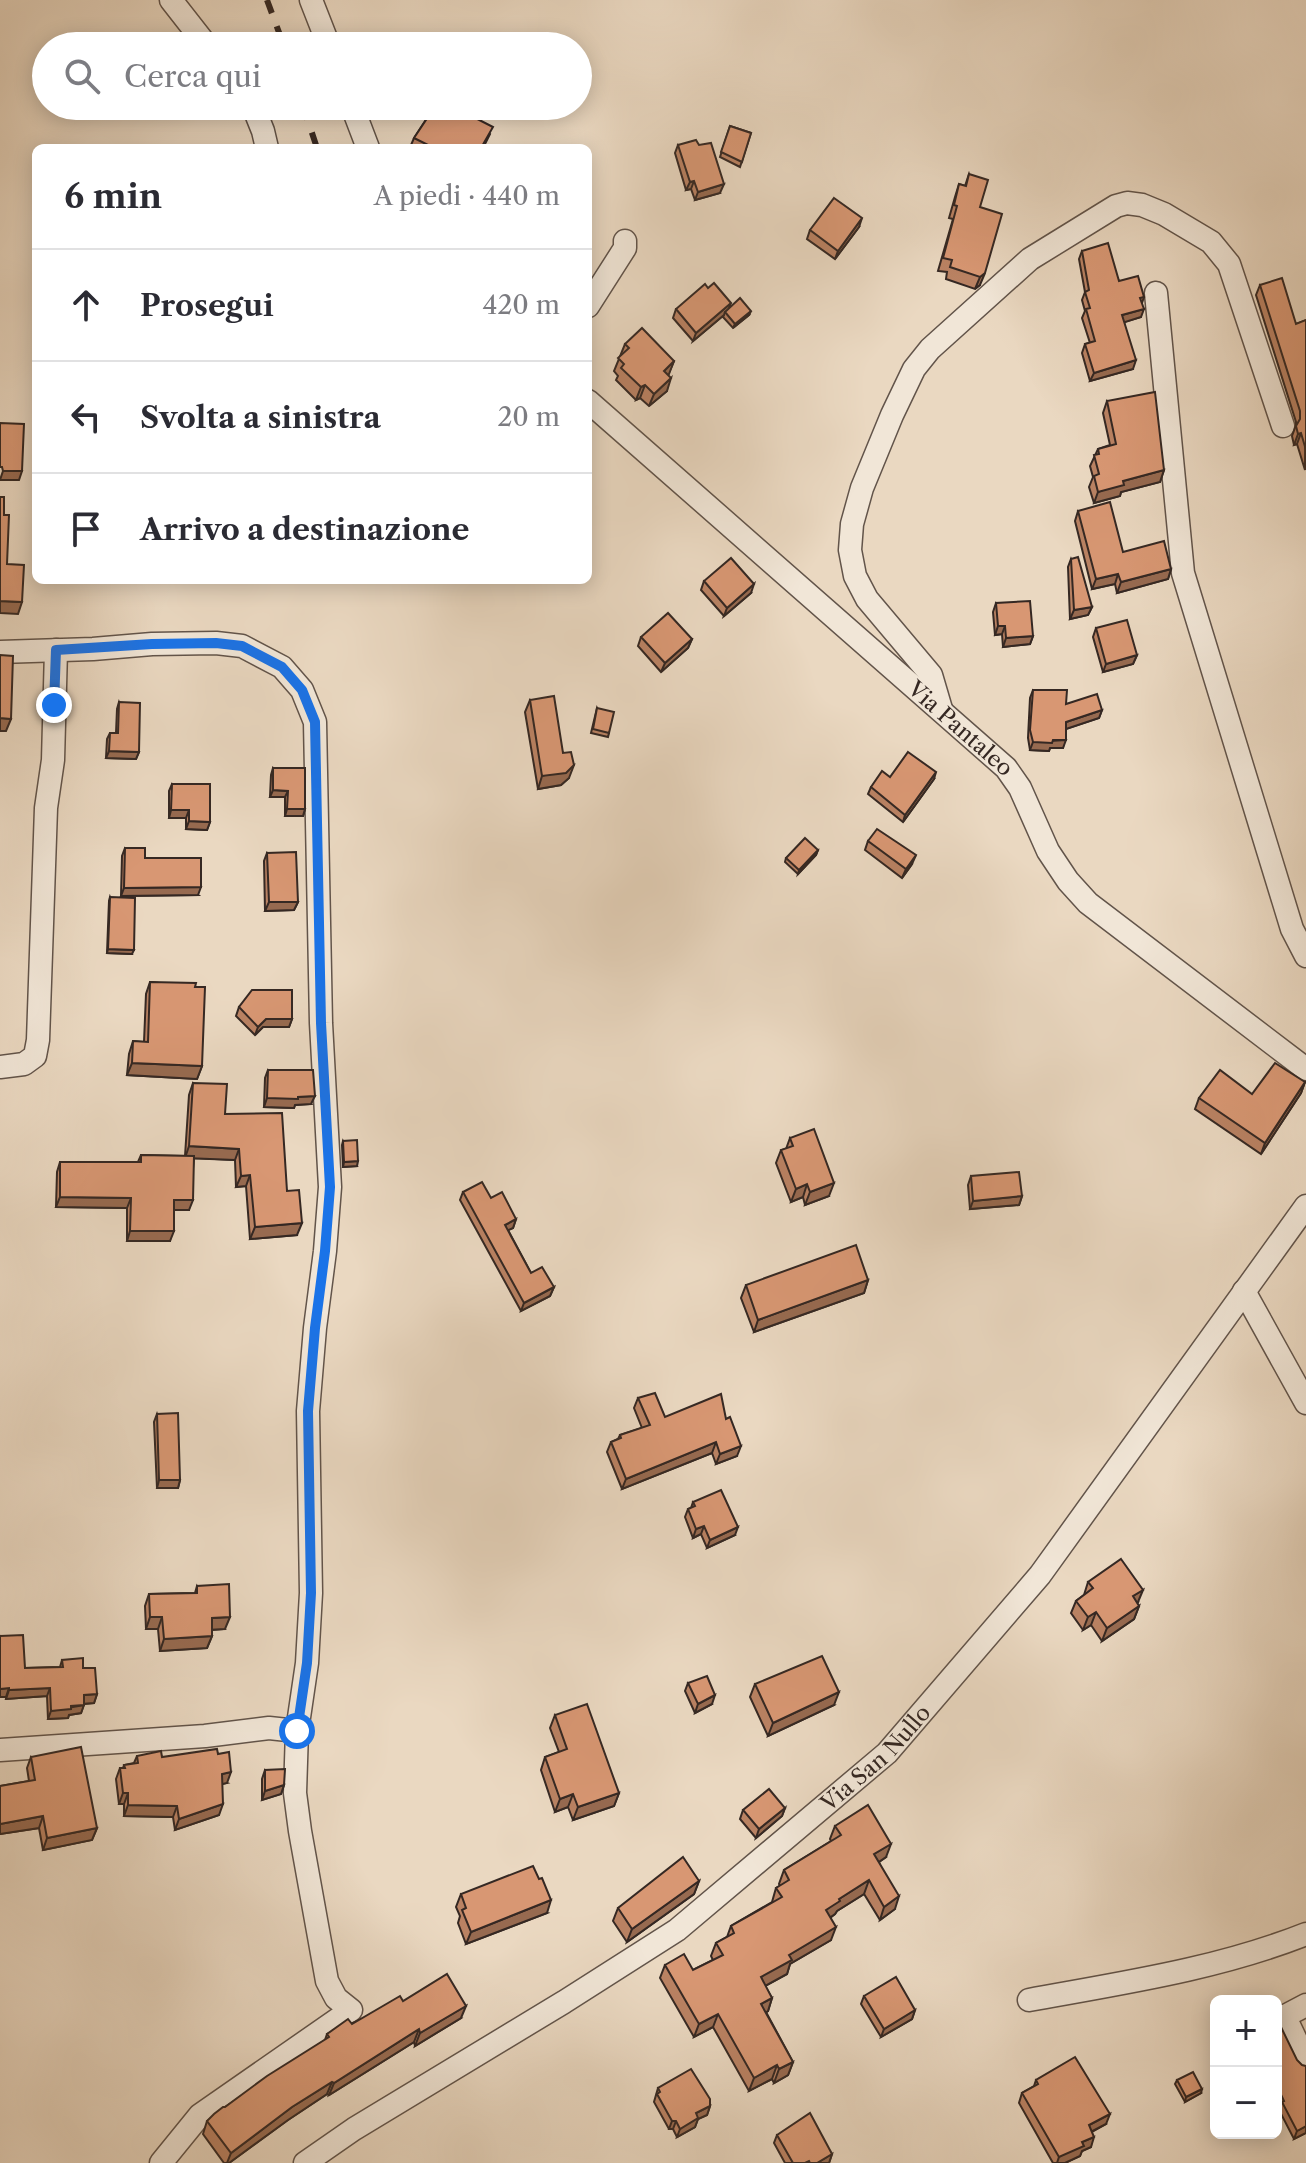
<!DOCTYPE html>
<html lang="it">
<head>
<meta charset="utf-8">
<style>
	body { margin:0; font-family:"Libre Caslon Text",serif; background:#f2f2f3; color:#2b2b33 }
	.controls { position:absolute; right:24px; bottom:24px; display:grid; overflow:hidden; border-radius:12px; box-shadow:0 4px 20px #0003 }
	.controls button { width:72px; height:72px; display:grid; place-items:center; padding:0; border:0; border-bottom:2px solid #e1e1e2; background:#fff; color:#2b2b33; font:40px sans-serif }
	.stop { position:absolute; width:24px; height:24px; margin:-18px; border:6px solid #1a73e8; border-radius:50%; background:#fff }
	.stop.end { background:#1a73e8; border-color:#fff; box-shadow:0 2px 8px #0008 }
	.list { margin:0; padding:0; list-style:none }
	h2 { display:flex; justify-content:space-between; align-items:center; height:104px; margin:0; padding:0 32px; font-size:34px }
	h2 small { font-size:26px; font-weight:400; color:#7c7c81 }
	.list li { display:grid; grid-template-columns:52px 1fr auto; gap:24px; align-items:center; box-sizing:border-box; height:112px; padding:0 32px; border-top:2px solid #e1e1e2 }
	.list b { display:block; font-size:30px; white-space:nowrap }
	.list em { font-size:26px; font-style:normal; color:#7c7c81 }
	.icon { flex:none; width:44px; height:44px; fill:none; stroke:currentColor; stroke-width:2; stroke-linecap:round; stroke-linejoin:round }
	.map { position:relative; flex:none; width:1306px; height:2163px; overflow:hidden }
	.search { position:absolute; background:#fff; box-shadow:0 4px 20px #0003; left:32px; top:32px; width:560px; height:88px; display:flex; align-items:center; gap:20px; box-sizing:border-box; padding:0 28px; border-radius:44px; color:#7c7c81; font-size:30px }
	.panel { position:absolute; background:#fff; box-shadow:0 4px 20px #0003; left:32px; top:144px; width:560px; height:440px; border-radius:12px }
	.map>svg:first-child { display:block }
</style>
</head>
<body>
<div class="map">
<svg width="1306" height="2163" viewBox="0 0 1306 2163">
	<rect width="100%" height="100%" fill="#ead8c1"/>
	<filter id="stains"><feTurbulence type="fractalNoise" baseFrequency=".0025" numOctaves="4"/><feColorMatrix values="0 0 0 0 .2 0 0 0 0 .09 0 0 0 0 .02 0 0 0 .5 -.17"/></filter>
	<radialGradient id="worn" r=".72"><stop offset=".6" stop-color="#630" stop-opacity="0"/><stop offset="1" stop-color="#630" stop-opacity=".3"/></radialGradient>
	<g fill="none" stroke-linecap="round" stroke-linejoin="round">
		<defs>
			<g id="minor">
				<path d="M171,0L207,46"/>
				<path d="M311,0L329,46"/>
				<path d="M253,106L263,131L267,148"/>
				<path d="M352,106L368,148"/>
				<path d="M1156,293L1183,573L1292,929L1306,956"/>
				<path d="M588,306L625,248V241"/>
				<path id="s1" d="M588,401L1006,768L1020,788L1048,851L1068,881L1088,903L1306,1069"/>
				<path d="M0,652L93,649L152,644L216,643L242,646L282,667L302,690L315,722L321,1023L330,1187L325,1251L315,1328L308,1411L311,1593L307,1663L297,1731L295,1793L300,1831L327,1981L336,1998L351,2010L200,2115L161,2163"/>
				<path d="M941,709L931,675L867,599L855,576L850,550L852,524L862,488L892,415L914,369L930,349L1030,259L1116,206L1127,203L1142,205L1164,214L1211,242L1229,264L1283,426"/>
				<path d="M0,1067L24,1064L35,1056L38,1040L46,808L53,760L56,650"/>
				<path d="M1244,1291L1306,1403"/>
				<path d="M0,1750L205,1736L269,1728L297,1731"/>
				<path d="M1029,2000C1122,1983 1218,1969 1306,1934"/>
				<path d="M1306,2005L1287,2015L1286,2019L1306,2061"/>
				<path id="s2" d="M305,2163L354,2129L564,2002L677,1930L887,1753L1040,1575L1306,1206"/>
			</g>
		</defs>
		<use href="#minor" stroke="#62544a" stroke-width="25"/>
		<use href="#minor" stroke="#f1e6d7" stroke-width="22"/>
		<g stroke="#352823" stroke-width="6" stroke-dasharray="14 14" stroke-linecap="butt">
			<path d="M267,0L284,46"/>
			<path d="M303,106L317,148"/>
		</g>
	</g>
	<g fill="#ba8263" stroke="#352823" stroke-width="2">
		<path d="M427,106H452L490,134L483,148H417L411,145L414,138L427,118Z"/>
		<path d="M730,126L751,133L740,167L720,157Z"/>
		<path d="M678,145L720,193L695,200L691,189L686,190L675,153Z"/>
		<path d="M969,174L980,207V285L975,289L946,279L947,272L938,271L953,219L949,218L955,197L959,184L965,186Z"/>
		<path d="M859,227L835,259L807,239L810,230Z"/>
		<path d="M1082,251L1119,281L1144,297L1142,303L1141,317L1124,322L1133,369L1090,381L1082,353L1085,344L1090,343L1082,318L1085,311L1082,300L1085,292L1079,259Z"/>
		<path d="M1260,285L1296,324L1306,320L1305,470L1297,444L1294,445L1292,436L1296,425V422L1256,295Z"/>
		<path d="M676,309H729L749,315L733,328L723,317L724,315L693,341L673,318Z"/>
		<path d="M625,344L674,361L668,375L667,391L649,406L640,398L636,400L616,380L618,376L614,371Z"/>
		<path d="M1107,401L1164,470L1160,482L1121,492L1120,496L1094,503L1089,487L1093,477L1090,466L1098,449L1110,445L1103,413Z"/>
		<path d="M1078,511L1123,552L1171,569L1168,579L1117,593L1115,584L1092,589L1075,521Z"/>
		<path d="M1071,559L1092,607L1088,615L1070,619L1068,567Z"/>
		<path d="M704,581L751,593L724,616L701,590Z"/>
		<path d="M996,603L1033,636L1030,644L1003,647L1002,634L995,635L993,612Z"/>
		<path d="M1096,628L1137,655L1133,664L1103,672L1093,637Z"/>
		<path d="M641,637L692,639L688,648L661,672L638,646Z"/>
		<path d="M1033,690L1066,704L1102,710L1099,718L1066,729L1063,748H1050L1049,751L1030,750L1028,738L1030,698Z"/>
		<path d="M530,700L563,753L569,778L561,785L538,789L525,712Z"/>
		<path d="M119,702L139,752L136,759L106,758L107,739L110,733H116L117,709Z"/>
		<path d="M597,708L609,733L608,737L591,733Z"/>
		<path d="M273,768L305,809L303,816H285V797H270L271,775Z"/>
		<path d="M934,779L903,822L868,794L871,787Z"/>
		<path d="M172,784L210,822L207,830L186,829V818H169V791Z"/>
		<path d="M868,841L912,864L902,878L865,850Z"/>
		<path d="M125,848L198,895L121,896L122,856Z"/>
		<path d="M818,850L816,855L798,874L785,862L786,858Z"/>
		<path d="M267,853L298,902L294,910L265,911L264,861Z"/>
		<path d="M110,897L132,954L107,953L109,901Z"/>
		<path d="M150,982L195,987L202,1066L197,1079L127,1075L129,1054L133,1041L144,1042L146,994Z"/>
		<path d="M239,1007L292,1019L289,1027H263L255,1035L236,1016Z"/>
		<path d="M268,1070L311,1104L295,1105L294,1108L264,1107L265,1078Z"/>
		<path d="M1305,1082L1301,1093L1261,1154L1195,1109L1199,1098L1252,1094Z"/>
		<path d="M193,1083L225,1114L287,1191L297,1235L250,1239L246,1186L236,1187L235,1160L194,1158L189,1210H174L170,1241H127V1208L56,1207L57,1172L60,1162H138L141,1155L185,1156L189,1095Z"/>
		<path d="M790,1138L829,1196L805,1205L803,1197L791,1202L776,1163L781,1150L786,1149Z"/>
		<path d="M343,1141L357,1166L343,1167L342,1145Z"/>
		<path d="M971,1176L1022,1196L1019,1205L970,1209L968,1185Z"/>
		<path d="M463,1192L491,1198L516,1219L513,1228L508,1230L531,1273L554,1287L550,1296L521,1311L460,1200Z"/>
		<path d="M868,1280L864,1293L754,1332L741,1298L746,1285Z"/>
		<path d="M638,1398L665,1417L726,1419L737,1456L716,1464L712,1453L622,1489L607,1452L611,1442L618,1439L620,1435L642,1428L634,1408Z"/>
		<path d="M157,1414L180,1480L178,1488H157L154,1422Z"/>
		<path d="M693,1502L735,1535L707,1548L701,1534L693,1538L685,1517L688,1509L691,1508Z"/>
		<path d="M1088,1582L1138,1602L1137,1603L1139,1606L1134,1619L1102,1641L1091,1625L1083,1630L1071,1613L1076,1601L1084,1595Z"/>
		<path d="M197,1586L225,1629L212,1630V1636L207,1648L160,1651L158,1629H146L145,1606L149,1594L195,1593Z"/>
		<path d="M0,1636L25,1668L60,1667L62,1660L83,1668L97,1694L94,1703L84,1704L81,1713L69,1715L68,1718L48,1719L47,1696L6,1699V1697H0Z"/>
		<path d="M688,1683L712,1704L695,1713L685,1691Z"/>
		<path d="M755,1684L834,1705L768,1736L750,1697Z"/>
		<path d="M555,1715L619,1793L614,1806L573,1820L568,1807L555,1812L541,1770L545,1757L559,1752L550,1728Z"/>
		<path d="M137,1756L162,1757L227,1783L222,1784L219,1815L175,1830L173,1817L124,1816V1804H119L116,1779L120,1768H123L124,1765L134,1763Z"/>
		<path d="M31,1757L97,1828L92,1840L43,1850L39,1828L0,1834V1786L29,1781L27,1768Z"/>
		<path d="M265,1770L284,1785L281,1794L262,1800V1779Z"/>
		<path d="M785,1808L782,1816L756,1838L740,1819L743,1810Z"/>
		<path d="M835,1826L886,1857L879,1862L895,1909L880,1920L864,1894L837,1911L835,1914L830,1918L831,1940L790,1964L787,1974L765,1986L772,1998L768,2011L766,2012L793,2062L788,2075L774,2083L772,2079L749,2091L713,2027L694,2037L660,1978L665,1965L693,1970L713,1960L711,1956L716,1943L727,1937L731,1926L772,1902L776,1888L780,1886L779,1884L784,1870L831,1841L830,1839Z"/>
		<path d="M699,1881L694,1894L627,1942L613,1921L618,1908Z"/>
		<path d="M461,1894L547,1913L466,1944L458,1923L460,1916L456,1907Z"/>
		<path d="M864,1996L915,2010L912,2019L881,2037L861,2004Z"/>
		<path d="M403,2001L461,2018L415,2046L414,2042L329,2095L327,2094L288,2120L229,2163H224L203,2134L207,2121L225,2107L325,2040L327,2034Z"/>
		<path d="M1276,2027L1306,2133L1294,2139L1279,2110L1280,2107L1276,2098Z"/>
		<path d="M1036,2080L1106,2124L1092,2132L1091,2147L1082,2151L1080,2156L1065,2163H1053L1019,2103L1022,2093L1034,2086Z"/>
		<path d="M1177,2080L1201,2093L1185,2102L1175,2084Z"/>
		<path d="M658,2088L710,2106L707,2115L698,2119L695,2127L677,2137L673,2129H669L654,2102Z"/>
		<path d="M777,2135L832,2154L829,2163H785L774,2143Z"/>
	</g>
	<g fill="#976a50" stroke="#352823" stroke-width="2">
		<path d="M694,181L691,189L686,190L690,182Z"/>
		<path d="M724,184L720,193L695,200L698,192Z"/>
		<path d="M862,218L859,227L835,259L838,251Z"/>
		<path d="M985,273L980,285L975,289L980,277Z"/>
		<path d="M731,303L728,311L725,312L724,315L693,341L696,333Z"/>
		<path d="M1144,309L1141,317L1119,324L1122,315Z"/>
		<path d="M751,311L749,315L733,328L735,324Z"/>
		<path d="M1136,360L1133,369L1090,381L1094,373Z"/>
		<path d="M674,361L669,374L659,383L664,371Z"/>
		<path d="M671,378L667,391L649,406L654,394Z"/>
		<path d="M645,385L640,398L636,400L641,387Z"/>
		<path d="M1301,433L1297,444L1294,445L1298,434Z"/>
		<path d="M1164,470L1160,482L1121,492L1120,496L1094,503L1098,492L1123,481Z"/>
		<path d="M3,471H22L19,480H0Z"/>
		<path d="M1171,569L1168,579L1117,593L1121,582Z"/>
		<path d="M1118,574L1115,584L1092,589L1096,579Z"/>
		<path d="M754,584L751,593L724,616L727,608Z"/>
		<path d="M0,601L22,602L18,614L0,613Z"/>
		<path d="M1092,607L1088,615L1070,619L1074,610Z"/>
		<path d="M998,626H1005L1002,634L995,635Z"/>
		<path d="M1033,636L1030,644L1003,647L1006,638Z"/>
		<path d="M692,639L688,648L661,672L665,663Z"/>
		<path d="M1137,655L1133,664L1103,672L1106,664Z"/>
		<path d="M1102,710L1099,718L1063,730L1066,722Z"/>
		<path d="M0,718L11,719L6,731H0Z"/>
		<path d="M1066,740L1063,748H1050L1049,751L1030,750L1033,742Z"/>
		<path d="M109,751L139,752L136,759L106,758Z"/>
		<path d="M574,765L569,778L561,785L538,789L542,776Z"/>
		<path d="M936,772L934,779L903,822L905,815Z"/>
		<path d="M273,790L288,791L285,797H270Z"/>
		<path d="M287,809H305L303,816H285Z"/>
		<path d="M171,810H189L186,818H169Z"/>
		<path d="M189,821L210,822L207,830L186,829Z"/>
		<path d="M818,850L816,855L798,874L799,870Z"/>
		<path d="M916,855L912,864L902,878L906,869Z"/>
		<path d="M201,887L198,895L121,896L124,888Z"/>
		<path d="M269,902H298L294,910L265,911Z"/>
		<path d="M108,949L134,950L132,954L107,953Z"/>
		<path d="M266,1019H292L289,1027H263L255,1035L258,1027Z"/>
		<path d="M132,1063L202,1066L197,1079L127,1075Z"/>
		<path d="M1305,1082L1301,1093L1261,1154L1265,1143Z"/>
		<path d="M315,1096L311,1104L295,1105L294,1108L264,1107L267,1098Z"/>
		<path d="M189,1146L239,1149L235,1160L185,1158Z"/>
		<path d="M358,1161L357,1166L343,1167L344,1162Z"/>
		<path d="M250,1175L246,1186L236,1187L241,1176Z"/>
		<path d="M834,1183L829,1196L805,1205L810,1192Z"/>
		<path d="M807,1184L803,1197L791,1202L796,1189Z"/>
		<path d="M1022,1196L1019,1205L970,1209L973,1201Z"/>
		<path d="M60,1197L131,1198L127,1208L56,1207Z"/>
		<path d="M174,1200H193L189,1210H171Z"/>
		<path d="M516,1219L513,1228L502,1233L505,1225Z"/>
		<path d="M302,1223L297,1235L250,1239L255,1227Z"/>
		<path d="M130,1231H174L170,1241H127Z"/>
		<path d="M868,1280L864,1293L754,1332L758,1320Z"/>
		<path d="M554,1287L550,1296L521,1311L524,1303Z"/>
		<path d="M716,1442L712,1453L622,1489L626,1479Z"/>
		<path d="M741,1446L737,1456L716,1464L720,1454Z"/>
		<path d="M159,1480H180L178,1488H157Z"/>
		<path d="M704,1526L701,1534L693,1538L696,1529Z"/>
		<path d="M738,1527L735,1535L707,1548L710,1540Z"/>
		<path d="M1143,1590L1138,1602L1128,1609L1133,1596Z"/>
		<path d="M1139,1606L1134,1619L1102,1641L1107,1628Z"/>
		<path d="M1096,1612L1091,1625L1083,1630L1088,1617Z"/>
		<path d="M150,1617H162L158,1629H146Z"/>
		<path d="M230,1617L225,1629L207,1630L212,1618Z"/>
		<path d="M212,1636L207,1648L160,1651L164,1639Z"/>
		<path d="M9,1688L6,1697H0V1689Z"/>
		<path d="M50,1688L47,1696L6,1699L9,1690Z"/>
		<path d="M839,1692L834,1705L768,1736L773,1723Z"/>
		<path d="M97,1694L94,1703L81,1704L84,1695Z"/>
		<path d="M715,1695L712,1704L695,1713L698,1704Z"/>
		<path d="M84,1705L81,1713L69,1715L68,1718L48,1719L51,1711Z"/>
		<path d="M231,1772L227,1783L218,1785L222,1774Z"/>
		<path d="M284,1785L281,1794L262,1800L265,1791Z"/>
		<path d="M123,1793H128L124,1804H119Z"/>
		<path d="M619,1793L614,1806L573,1820L578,1807Z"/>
		<path d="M573,1794L568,1807L555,1812L560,1799Z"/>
		<path d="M223,1804L219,1815L175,1830L179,1819Z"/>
		<path d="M128,1805L177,1806L173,1817L124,1816Z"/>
		<path d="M785,1808L782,1816L756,1838L759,1829Z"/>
		<path d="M43,1816L39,1828L0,1834V1824Z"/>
		<path d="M97,1828L92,1840L43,1850L47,1838Z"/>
		<path d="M891,1844L886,1857L870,1868L874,1854Z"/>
		<path d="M869,1880L864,1894L837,1911L835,1914L821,1924L826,1910L839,1899Z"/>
		<path d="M699,1881L694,1894L627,1942L632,1929Z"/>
		<path d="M899,1896L895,1909L880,1920L884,1907Z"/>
		<path d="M551,1900L547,1913L466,1944L471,1932Z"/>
		<path d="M836,1927L831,1940L790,1964L787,1974L756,1991L761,1977L789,1955Z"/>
		<path d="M772,1998L768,2011L757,2018L761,2004Z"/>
		<path d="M466,2006L461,2018L415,2046L420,2033Z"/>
		<path d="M915,2010L912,2019L881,2037L884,2029Z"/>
		<path d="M718,2014L713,2027L694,2037L699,2024Z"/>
		<path d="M419,2029L414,2042L329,2095L334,2083Z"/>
		<path d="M793,2062L788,2075L774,2083L779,2069Z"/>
		<path d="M777,2065L772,2079L749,2091L754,2078Z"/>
		<path d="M332,2082L327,2094L288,2120L229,2163H227L231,2153L292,2107Z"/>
		<path d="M1202,2089L1201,2093L1185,2102L1186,2097Z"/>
		<path d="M710,2106L707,2115L698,2119L695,2127L677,2137L680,2129L696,2113Z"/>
		<path d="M1110,2114L1106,2124L1085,2135L1089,2125Z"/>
		<path d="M672,2121H676L673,2129H669Z"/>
		<path d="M1306,2126V2133L1294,2139L1297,2131Z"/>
		<path d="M1094,2137L1091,2147L1082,2151L1080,2156L1065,2163H1057L1059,2157L1082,2142Z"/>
		<path d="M832,2154L829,2163H817Z"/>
	</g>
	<g fill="#d89773" stroke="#352823" stroke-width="2">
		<path d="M430,106H452L493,127L481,148H434L414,138L430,114Z"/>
		<path d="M730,126L751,133L742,162L721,152Z"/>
		<path d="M696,140L699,145L711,143L724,184L698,192L694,181L690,182L678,145Z"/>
		<path d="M969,174L988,180L980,207L1002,214L985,273L980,277L950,267L952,260L943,258L957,206L954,205L959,184L966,186Z"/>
		<path d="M834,198L862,218L838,251L810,230Z"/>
		<path d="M1108,243L1119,281L1138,276L1144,297L1140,298L1144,309L1122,315L1136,360L1094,373L1085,344L1095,341L1086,309L1090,308L1085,292L1089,290L1082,251Z"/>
		<path d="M1282,278L1296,324L1306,320V450L1301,433L1298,434L1296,426L1300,419V411L1260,285Z"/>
		<path d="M714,283L731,303L696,333L676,309L705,284L708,288Z"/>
		<path d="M740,298L751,311L735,324L725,312Z"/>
		<path d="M642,328L674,361L664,371L671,378L654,394L645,385L641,387L621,368L624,364L618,358L629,348L625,344Z"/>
		<path d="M1155,392L1164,470L1123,481L1124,485L1098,492L1094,476L1099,474L1094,455L1099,454L1098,449L1116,444L1107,401Z"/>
		<path d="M0,423L24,424L22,471H3L2,467H0Z"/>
		<path d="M0,497H4V515H9L7,564L24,565L22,602L0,601Z"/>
		<path d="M1110,502L1123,552L1164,541L1171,569L1121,582L1118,574L1096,579L1078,511Z"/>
		<path d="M1078,557L1092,607L1074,610L1071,559Z"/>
		<path d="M731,558L754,584L727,608L704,581Z"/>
		<path d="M1030,601L1033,636L1006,638L1005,626H998L996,603Z"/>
		<path d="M668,613L692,639L665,663L641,637Z"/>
		<path d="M1127,620L1137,655L1106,664L1096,628Z"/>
		<path d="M0,655L13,656L11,719L0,718Z"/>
		<path d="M1033,690H1067L1066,704L1097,694L1102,710L1066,722V740H1053L1052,743L1033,742L1030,730Z"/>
		<path d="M554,696L563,753L571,752L574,765L566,773L542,776L530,700Z"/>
		<path d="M119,702L140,703L139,752L109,751L110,733H118Z"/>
		<path d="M597,708L614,712L609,733L593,729Z"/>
		<path d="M908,752L936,772L905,815L871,787L882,771L890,777Z"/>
		<path d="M273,768H305V809H287L288,791L273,790Z"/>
		<path d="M172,784H210V822L189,821V810H171Z"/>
		<path d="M877,829L916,855L906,869L868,841Z"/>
		<path d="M805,838L818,850L799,870L786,858Z"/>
		<path d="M125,848H145V858H201V887L124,888Z"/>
		<path d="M296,852L298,902H269L267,853Z"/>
		<path d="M110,897L135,898L134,950L108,949Z"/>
		<path d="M150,982L196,983L195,987H205L202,1066L132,1063L133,1041L148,1042Z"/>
		<path d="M252,990H292V1019H266L258,1027L239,1007Z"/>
		<path d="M1275,1063L1305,1082L1265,1143L1199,1098L1220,1070L1252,1094Z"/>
		<path d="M268,1070H313L315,1096L298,1097V1099L267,1098Z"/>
		<path d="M193,1083L227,1084L225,1114L282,1113L287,1191L299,1190L302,1223L255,1227L250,1175L241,1176L239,1149L189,1146Z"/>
		<path d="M814,1129L834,1183L810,1192L807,1184L796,1189L781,1150L793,1146L790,1138Z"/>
		<path d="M357,1140L358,1161L344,1162L343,1141Z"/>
		<path d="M141,1155L194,1156L193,1200H174V1231H130L131,1198L60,1197V1162H141Z"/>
		<path d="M1019,1172L1022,1196L973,1201L971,1176Z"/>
		<path d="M482,1182L491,1198L502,1192L516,1219L505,1225L531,1273L542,1267L554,1287L524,1303L463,1192Z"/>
		<path d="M856,1245L868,1280L758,1320L746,1285Z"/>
		<path d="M655,1393L665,1417L721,1394L726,1419L730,1417L741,1446L720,1454L716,1442L626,1479L611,1442L621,1438L620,1435L650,1425L638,1398Z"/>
		<path d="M178,1413L180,1480H159L157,1414Z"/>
		<path d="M721,1490L738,1527L710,1540L704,1526L696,1529L688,1509L695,1506L693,1502Z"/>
		<path d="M1121,1559L1143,1590L1133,1596L1139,1606L1107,1628L1096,1612L1088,1617L1076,1601L1093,1588L1088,1582Z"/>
		<path d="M229,1584L230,1617L212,1618V1636L164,1639L162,1617H150L149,1594L197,1593V1586Z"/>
		<path d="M23,1635L25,1668L63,1667L62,1660L83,1658V1668H95L97,1694L84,1695V1705L71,1706V1709L51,1711L50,1688L9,1690V1688L0,1689V1636Z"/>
		<path d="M822,1656L839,1692L773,1723L755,1684Z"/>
		<path d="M707,1676L715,1695L698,1704L688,1683Z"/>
		<path d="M587,1704L619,1793L578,1807L573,1794L560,1799L545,1757L567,1749L555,1715Z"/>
		<path d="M81,1747L97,1828L47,1838L43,1816L0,1824V1786L35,1780L31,1757Z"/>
		<path d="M217,1749L218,1754L229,1752L231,1772L222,1774L223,1804L179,1819L177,1806L128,1805V1793H123L120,1768H125L124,1765L138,1763L137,1756L161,1751L162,1757Z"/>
		<path d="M285,1769L284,1785L265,1791V1770Z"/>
		<path d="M769,1789L785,1808L759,1829L743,1810Z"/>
		<path d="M868,1805L891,1844L874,1854L899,1896L884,1907L869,1880L839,1899L840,1901L826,1910L836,1927L789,1955L792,1960L761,1977L772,1998L761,2004L793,2062L779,2069L777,2065L754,2078L718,2014L699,2024L665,1965L684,1954L693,1970L723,1955L716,1943L734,1933L731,1926L782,1897L776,1888L789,1880L784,1870L841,1835L835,1826Z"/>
		<path d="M683,1857L699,1881L632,1929L618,1908Z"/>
		<path d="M533,1866L539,1879L542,1878L551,1900L471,1932L462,1910L466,1908L461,1894Z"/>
		<path d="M447,1974L466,2006L420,2033L419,2029L334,2083L332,2082L292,2107L231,2153L207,2121L214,2114L223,2107H225L267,2076L329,2037L327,2034L348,2019L352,2024L400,1996L403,2001Z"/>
		<path d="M896,1977L915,2010L884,2029L864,1996Z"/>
		<path d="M1280,2025L1297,2060L1302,2065L1306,2066V2126L1297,2131L1282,2102L1284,2101L1276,2084V2027Z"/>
		<path d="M1075,2057L1110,2114L1089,2125L1094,2137L1082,2142L1084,2146L1059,2157L1022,2093L1038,2084L1036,2080Z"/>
		<path d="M691,2069L710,2099V2106L696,2113L698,2118L680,2129L676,2121H672L657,2094L660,2092L658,2088Z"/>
		<path d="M1193,2072L1202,2089L1186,2097L1177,2080Z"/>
		<path d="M810,2113L832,2154L817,2163H810L809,2161L805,2163H793L777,2135Z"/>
	</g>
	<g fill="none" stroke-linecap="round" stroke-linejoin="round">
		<path stroke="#1a73e8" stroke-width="10" d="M54,705L56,650L152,644L216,643L242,646L282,667L302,690L315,722L321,1023L330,1187L325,1251L315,1328L308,1411L311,1593L307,1663L297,1731"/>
	</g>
	<g text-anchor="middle" stroke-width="6" stroke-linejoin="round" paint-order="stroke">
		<g font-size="22" fill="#352823" stroke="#f1e6d7">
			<text dy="8" stroke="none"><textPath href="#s1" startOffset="496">Via Pantaleo</textPath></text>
			<text dy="8" stroke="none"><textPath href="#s2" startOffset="702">Via San Nullo</textPath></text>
		</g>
	</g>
	<rect width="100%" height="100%" filter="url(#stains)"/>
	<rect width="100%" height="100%" fill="url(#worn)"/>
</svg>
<div class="controls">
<button>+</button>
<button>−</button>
</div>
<div class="stop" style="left:297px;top:1731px"></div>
<div class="stop end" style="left:54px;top:705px"></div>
<div class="search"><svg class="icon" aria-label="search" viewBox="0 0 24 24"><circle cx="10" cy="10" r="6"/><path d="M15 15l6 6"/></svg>Cerca qui</div>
<section class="panel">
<h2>6 min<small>A piedi · 440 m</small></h2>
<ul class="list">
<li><svg class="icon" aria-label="ahead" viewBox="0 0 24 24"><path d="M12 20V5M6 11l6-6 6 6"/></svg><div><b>Prosegui</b></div><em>420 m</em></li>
<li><svg class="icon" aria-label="left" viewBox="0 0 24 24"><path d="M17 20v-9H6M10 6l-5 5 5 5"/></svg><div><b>Svolta a sinistra</b></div><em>20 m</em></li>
<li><svg class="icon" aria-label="arrive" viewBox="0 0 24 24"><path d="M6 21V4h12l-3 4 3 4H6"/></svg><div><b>Arrivo a destinazione</b></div></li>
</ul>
</section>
</div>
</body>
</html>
